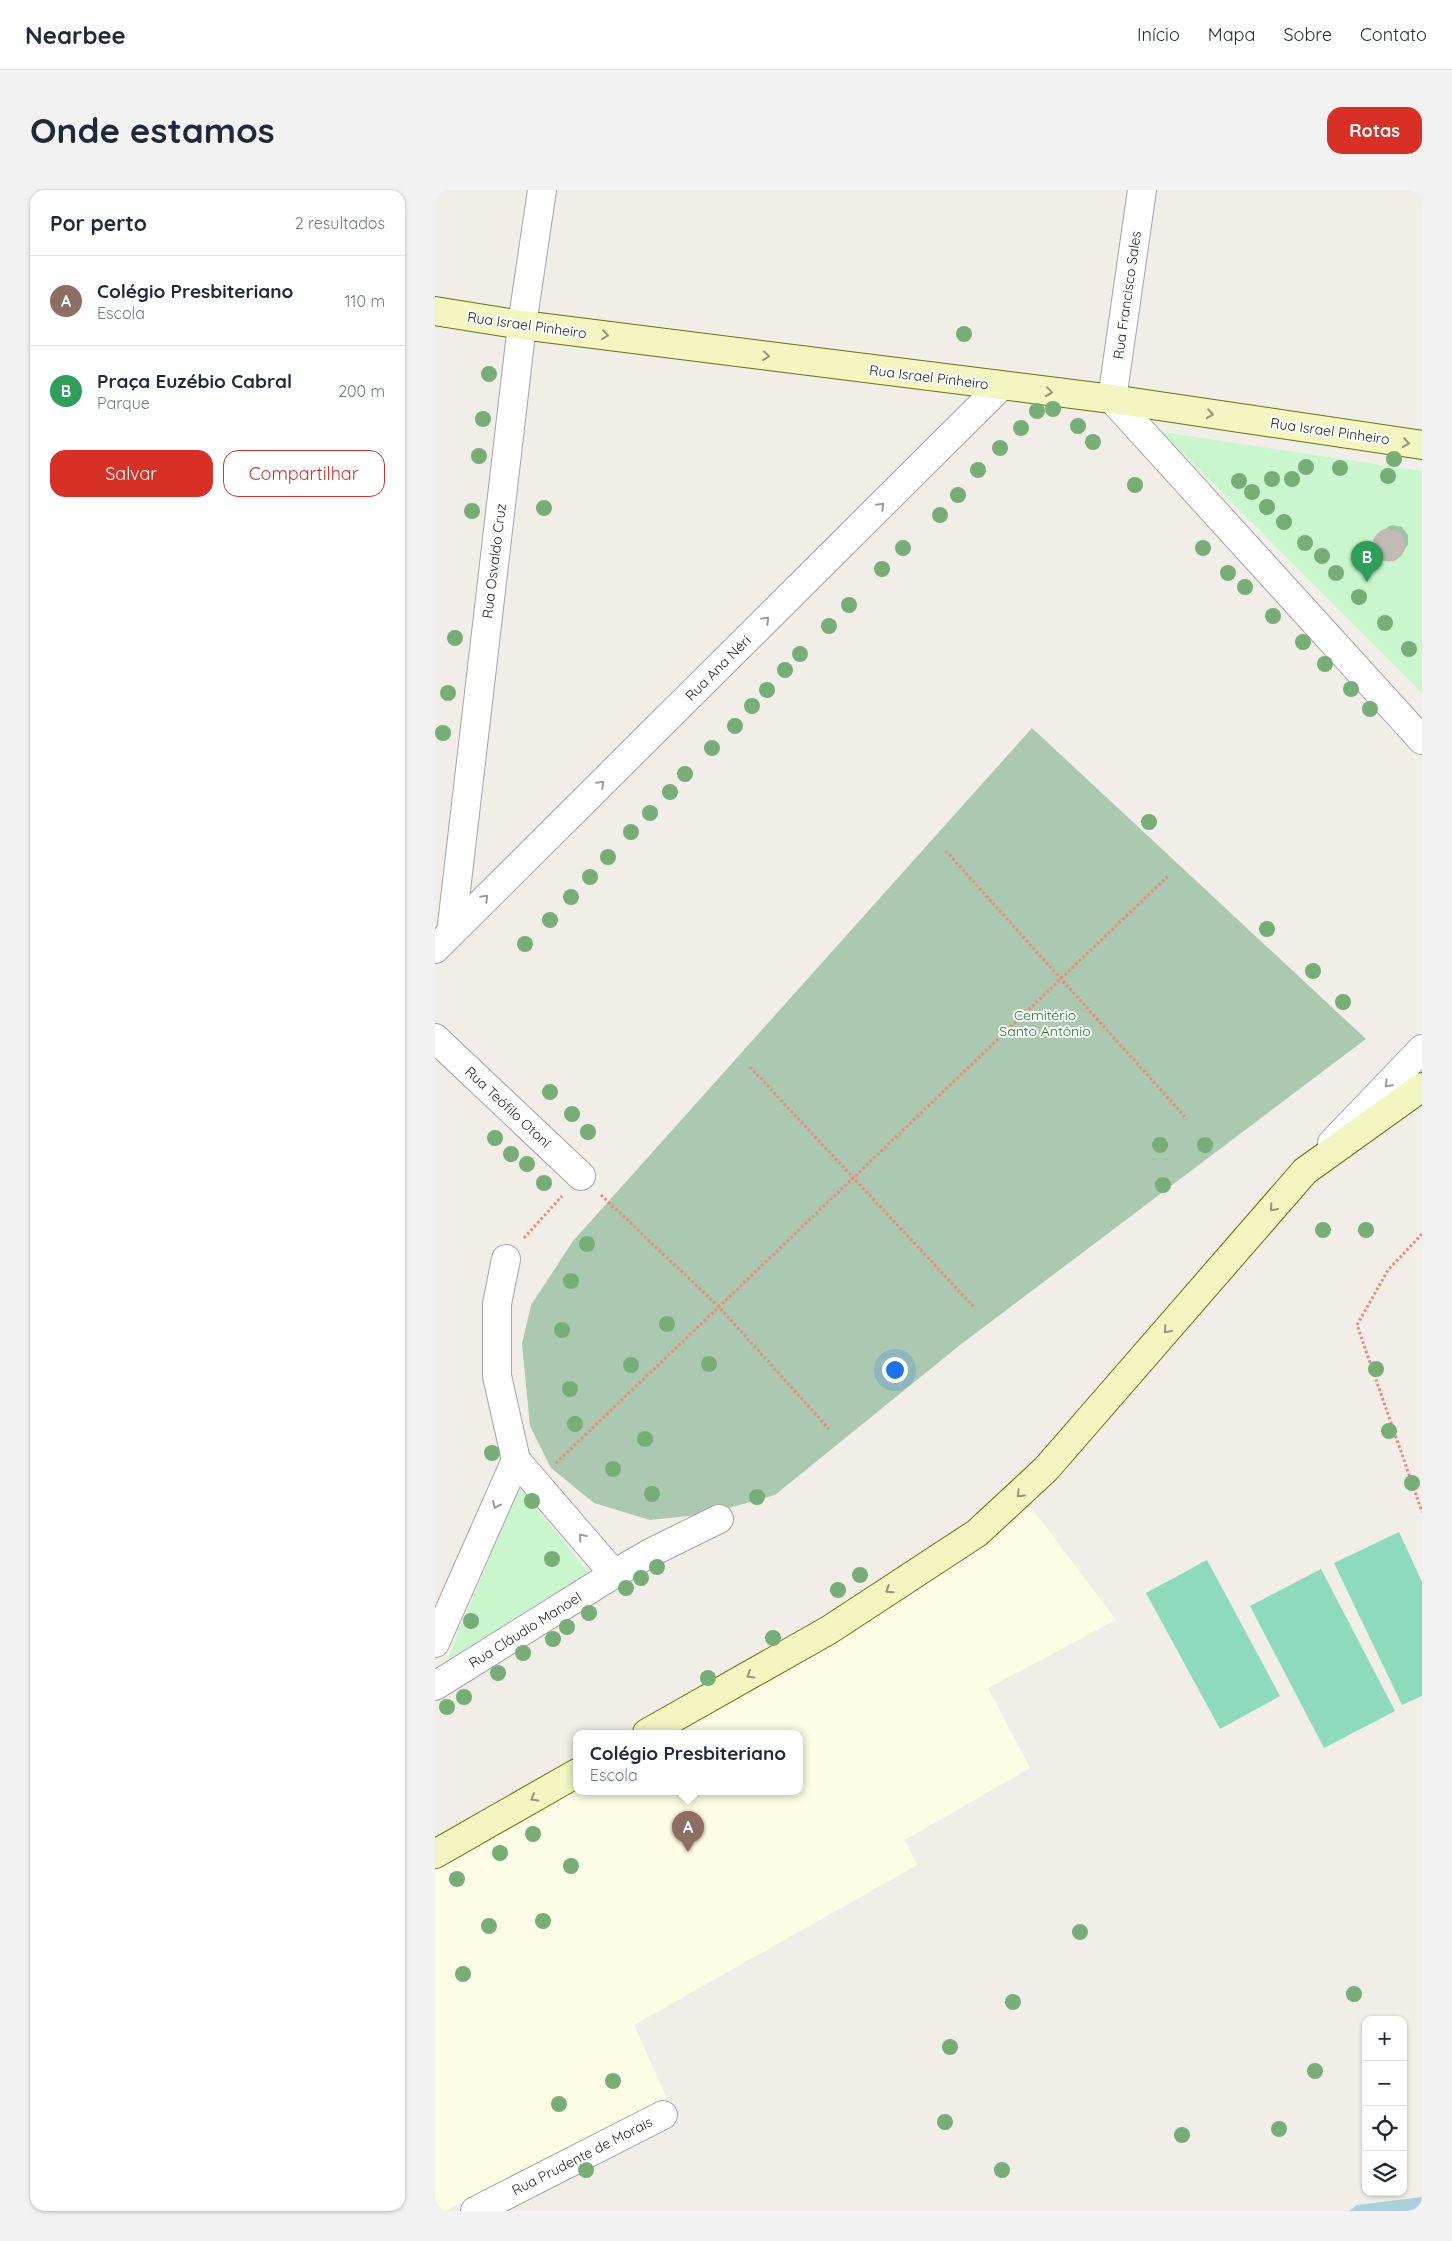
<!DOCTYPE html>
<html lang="pt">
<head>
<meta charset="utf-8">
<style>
	body { margin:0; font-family:Quicksand,sans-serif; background:#f2f2f3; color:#1f2937 }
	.controls { position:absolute; right:15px; bottom:15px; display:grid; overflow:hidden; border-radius:10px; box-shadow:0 1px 4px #0004 }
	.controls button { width:45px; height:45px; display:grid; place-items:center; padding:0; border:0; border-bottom:1px solid #e0e1e3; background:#fff; color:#1f2937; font:25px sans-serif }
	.you { position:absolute; left:459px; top:1179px; width:18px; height:18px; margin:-12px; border:4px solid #fff; border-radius:50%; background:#1a73e8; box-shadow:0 0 0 8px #1a73e833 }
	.badge { display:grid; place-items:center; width:32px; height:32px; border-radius:50%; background:#d93025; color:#fff; font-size:16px; font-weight:700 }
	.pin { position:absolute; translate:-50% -41px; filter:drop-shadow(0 1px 2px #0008) }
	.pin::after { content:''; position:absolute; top:26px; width:18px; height:15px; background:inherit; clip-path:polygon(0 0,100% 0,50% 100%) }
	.popup { position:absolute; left:138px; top:1540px; width:230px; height:65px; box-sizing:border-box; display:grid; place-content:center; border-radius:10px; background:#fff; filter:drop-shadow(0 1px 4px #0005); font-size:16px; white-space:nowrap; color:#747a83 }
	.popup b { font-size:19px; color:#1f2937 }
	.popup::after { content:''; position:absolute; left:50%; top:100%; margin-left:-10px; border:10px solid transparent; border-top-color:#fff }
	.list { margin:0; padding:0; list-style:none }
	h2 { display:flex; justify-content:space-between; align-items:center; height:65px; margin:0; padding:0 20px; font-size:21px }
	h2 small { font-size:16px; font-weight:400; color:#747a83 }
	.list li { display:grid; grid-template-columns:32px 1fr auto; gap:15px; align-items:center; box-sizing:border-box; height:90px; padding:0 20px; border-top:1px solid #e0e1e3 }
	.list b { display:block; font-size:19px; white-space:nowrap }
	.list p { margin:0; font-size:16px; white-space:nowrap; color:#747a83 }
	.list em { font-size:16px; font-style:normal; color:#747a83 }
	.actions { display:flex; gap:10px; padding:15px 20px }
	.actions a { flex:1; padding:11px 0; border:1px solid #d93025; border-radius:15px; text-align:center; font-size:18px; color:#d93025 }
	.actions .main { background:#d93025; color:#fff }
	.icon { flex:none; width:28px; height:28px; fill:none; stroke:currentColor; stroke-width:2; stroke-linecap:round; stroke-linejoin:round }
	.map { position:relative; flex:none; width:987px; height:2021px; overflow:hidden; border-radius:15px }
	header { display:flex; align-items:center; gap:30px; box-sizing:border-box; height:70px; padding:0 25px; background:#fff; border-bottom:1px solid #e0e1e3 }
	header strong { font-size:24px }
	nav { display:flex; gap:28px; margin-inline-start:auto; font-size:18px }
	.intro { display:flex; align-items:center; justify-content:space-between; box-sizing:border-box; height:120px; padding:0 30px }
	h1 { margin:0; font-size:35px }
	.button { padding:12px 22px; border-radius:15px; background:#d93025; color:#fff; font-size:18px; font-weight:700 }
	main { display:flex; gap:30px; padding:0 30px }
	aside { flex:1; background:#fff; border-radius:15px; box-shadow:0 1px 4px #0004 }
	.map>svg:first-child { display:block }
</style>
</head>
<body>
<header>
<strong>Nearbee</strong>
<nav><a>Início</a><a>Mapa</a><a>Sobre</a><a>Contato</a></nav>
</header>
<div class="intro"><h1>Onde estamos</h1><a class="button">Rotas</a></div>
<main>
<aside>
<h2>Por perto<small>2 resultados</small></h2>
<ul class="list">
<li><span class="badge" style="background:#8d6e63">A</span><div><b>Colégio Presbiteriano</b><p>Escola</p></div><em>110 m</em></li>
<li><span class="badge" style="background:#2e9e5b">B</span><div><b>Praça Euzébio Cabral</b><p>Parque</p></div><em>200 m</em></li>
</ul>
<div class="actions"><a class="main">Salvar</a><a>Compartilhar</a></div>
</aside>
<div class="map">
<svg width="987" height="2021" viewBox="0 0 987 2021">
	<rect width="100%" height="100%" fill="#f1eee8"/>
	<path fill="#fdfde5" d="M596,1317L681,1430L553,1498L595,1578L470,1650L482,1675L199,1835L232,1908L10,2021H0V1680L142,1598V1601H364V1543H236L360,1472L561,1346Z"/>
	<path fill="#abc8b0" d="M597,538L931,849L525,1155L340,1305L273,1324L215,1330L159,1313L116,1278L95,1236L87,1154L96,1115L138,1051Z"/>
	<g fill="#caf6ce">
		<path d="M727,242L987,281V503Z"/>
		<path d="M84,1296L158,1388L10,1475Z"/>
	</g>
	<g fill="#8ddabc">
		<path d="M964,1342L987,1392V1506L967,1515L899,1373Z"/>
		<path d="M772,1370L845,1506L785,1539L711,1403Z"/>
		<path d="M886,1379L960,1521L889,1558L815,1416Z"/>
	</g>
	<path fill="#acd0db" d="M987,2007V2021H914L922,2015Z"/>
	<path fill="#0003" d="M958,335L967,337L973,345V355L965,364L957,369L947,368L941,361V347L954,336Z"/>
	<circle fill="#c1bab5" stroke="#c2b5ac" cx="954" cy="355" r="16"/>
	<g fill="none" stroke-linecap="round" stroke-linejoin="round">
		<defs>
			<g id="street">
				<path d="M707,0L677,209L987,550"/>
				<path d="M16,743L87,135L107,0"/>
				<path d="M0,759L566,196"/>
				<path d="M0,848L146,986"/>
				<path d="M897,953L987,859"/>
				<path d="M71,1069L62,1114V1186L81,1270L179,1384"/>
				<path d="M0,1453L81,1270"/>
				<path d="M0,1496L179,1384L215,1363L284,1329"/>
				<path d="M40,2021L228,1925"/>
			</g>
			<g id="secondary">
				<path d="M0,121L87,135L677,209L987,255"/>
				<path d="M212,1543L394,1440L542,1343L611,1279L870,981L987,897"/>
				<path d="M0,1664L142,1583"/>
			</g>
		</defs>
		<use href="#street" stroke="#a5a5a5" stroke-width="30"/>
		<use href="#secondary" stroke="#68730d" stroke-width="30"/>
		<g stroke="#f1867a" stroke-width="3" stroke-dasharray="2.5 2.5" stroke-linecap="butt">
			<path d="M511,661L752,929"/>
			<path d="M315,877L538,1116"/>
			<path d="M166,1005L284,1117L394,1239"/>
			<path d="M987,1044L953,1080L922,1135L987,1322"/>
			<path d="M89,1048L127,1006"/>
			<path d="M121,1273L734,685"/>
		</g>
		<use href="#street" stroke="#fff" stroke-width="28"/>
		<use href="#secondary" stroke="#f3f6c1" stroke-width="28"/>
	</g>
	<g fill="#77ae78">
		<circle cx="529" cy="144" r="8"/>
		<circle cx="54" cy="184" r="8"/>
		<circle cx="618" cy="219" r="8"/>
		<circle cx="602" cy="221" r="8"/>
		<circle cx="48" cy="229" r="8"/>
		<circle cx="643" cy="236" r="8"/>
		<circle cx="586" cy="238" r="8"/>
		<circle cx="658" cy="252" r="8"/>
		<circle cx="565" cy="258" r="8"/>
		<circle cx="44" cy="266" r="8"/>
		<circle cx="959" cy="269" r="8"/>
		<circle cx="871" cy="277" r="8"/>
		<circle cx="905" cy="278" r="8"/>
		<circle cx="543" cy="280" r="8"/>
		<circle cx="953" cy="286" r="8"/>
		<circle cx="837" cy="289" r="8"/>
		<circle cx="857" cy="289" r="8"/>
		<circle cx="804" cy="291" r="8"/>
		<circle cx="700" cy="295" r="8"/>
		<circle cx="817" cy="302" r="8"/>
		<circle cx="523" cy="305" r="8"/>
		<circle cx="832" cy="317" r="8"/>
		<circle cx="109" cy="318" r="8"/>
		<circle cx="37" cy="321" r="8"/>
		<circle cx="505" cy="325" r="8"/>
		<circle cx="849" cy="332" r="8"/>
		<circle cx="870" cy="353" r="8"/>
		<circle cx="468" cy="358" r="8"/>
		<circle cx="768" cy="358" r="8"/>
		<circle cx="887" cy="366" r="8"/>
		<circle cx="447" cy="379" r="8"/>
		<circle cx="793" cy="383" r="8"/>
		<circle cx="901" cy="383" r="8"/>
		<circle cx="810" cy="397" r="8"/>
		<circle cx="924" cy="407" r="8"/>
		<circle cx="414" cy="415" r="8"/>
		<circle cx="838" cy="426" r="8"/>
		<circle cx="950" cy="433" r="8"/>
		<circle cx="394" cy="436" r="8"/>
		<circle cx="20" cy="448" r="8"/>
		<circle cx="868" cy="452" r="8"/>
		<circle cx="974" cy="459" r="8"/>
		<circle cx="365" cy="464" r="8"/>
		<circle cx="890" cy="474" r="8"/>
		<circle cx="350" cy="480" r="8"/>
		<circle cx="916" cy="499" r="8"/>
		<circle cx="332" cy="500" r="8"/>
		<circle cx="13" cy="503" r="8"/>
		<circle cx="317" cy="516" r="8"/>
		<circle cx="935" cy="519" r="8"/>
		<circle cx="300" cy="536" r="8"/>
		<circle cx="8" cy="543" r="8"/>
		<circle cx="277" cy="558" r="8"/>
		<circle cx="250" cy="584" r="8"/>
		<circle cx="235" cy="602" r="8"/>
		<circle cx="215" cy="623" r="8"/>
		<circle cx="714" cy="632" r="8"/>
		<circle cx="196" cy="642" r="8"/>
		<circle cx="173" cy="667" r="8"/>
		<circle cx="155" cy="687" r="8"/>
		<circle cx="136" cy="707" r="8"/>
		<circle cx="115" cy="730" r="8"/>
		<circle cx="832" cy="739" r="8"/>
		<circle cx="90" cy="754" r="8"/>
		<circle cx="878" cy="781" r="8"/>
		<circle cx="908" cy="812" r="8"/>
		<circle cx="115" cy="902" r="8"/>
		<circle cx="137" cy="924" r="8"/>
		<circle cx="153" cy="942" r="8"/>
		<circle cx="60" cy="948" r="8"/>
		<circle cx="725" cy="955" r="8"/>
		<circle cx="770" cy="955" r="8"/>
		<circle cx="76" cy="964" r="8"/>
		<circle cx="92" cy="974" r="8"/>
		<circle cx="109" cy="993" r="8"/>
		<circle cx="728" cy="995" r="8"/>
		<circle cx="888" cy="1040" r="8"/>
		<circle cx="931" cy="1040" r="8"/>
		<circle cx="152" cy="1054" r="8"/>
		<circle cx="136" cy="1091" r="8"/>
		<circle cx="232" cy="1134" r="8"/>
		<circle cx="127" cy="1140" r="8"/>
		<circle cx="274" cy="1174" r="8"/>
		<circle cx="196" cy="1175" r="8"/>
		<circle cx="941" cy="1179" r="8"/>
		<circle cx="135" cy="1199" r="8"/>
		<circle cx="140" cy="1234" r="8"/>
		<circle cx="954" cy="1241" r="8"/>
		<circle cx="210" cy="1249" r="8"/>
		<circle cx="57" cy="1263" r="8"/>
		<circle cx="178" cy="1279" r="8"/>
		<circle cx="977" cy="1293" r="8"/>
		<circle cx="217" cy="1304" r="8"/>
		<circle cx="322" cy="1307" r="8"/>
		<circle cx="97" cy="1311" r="8"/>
		<circle cx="117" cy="1369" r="8"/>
		<circle cx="222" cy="1377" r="8"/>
		<circle cx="425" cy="1385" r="8"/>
		<circle cx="206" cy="1388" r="8"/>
		<circle cx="191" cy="1398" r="8"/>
		<circle cx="403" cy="1400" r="8"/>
		<circle cx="154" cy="1423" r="8"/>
		<circle cx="36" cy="1431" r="8"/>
		<circle cx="132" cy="1437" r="8"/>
		<circle cx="338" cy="1448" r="8"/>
		<circle cx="118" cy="1449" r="8"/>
		<circle cx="88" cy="1463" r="8"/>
		<circle cx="63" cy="1483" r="8"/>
		<circle cx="273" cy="1488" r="8"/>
		<circle cx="29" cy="1507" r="8"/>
		<circle cx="12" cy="1517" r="8"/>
		<circle cx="98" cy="1644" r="8"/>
		<circle cx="65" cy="1663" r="8"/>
		<circle cx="136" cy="1676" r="8"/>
		<circle cx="22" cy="1689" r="8"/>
		<circle cx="108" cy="1731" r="8"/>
		<circle cx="54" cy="1736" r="8"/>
		<circle cx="645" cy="1742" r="8"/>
		<circle cx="28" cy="1784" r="8"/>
		<circle cx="919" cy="1804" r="8"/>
		<circle cx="578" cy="1812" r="8"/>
		<circle cx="515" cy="1857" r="8"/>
		<circle cx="880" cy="1881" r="8"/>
		<circle cx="178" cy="1891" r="8"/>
		<circle cx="124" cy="1914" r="8"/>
		<circle cx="510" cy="1932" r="8"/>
		<circle cx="844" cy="1939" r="8"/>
		<circle cx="747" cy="1945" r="8"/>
		<circle cx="151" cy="1980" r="8"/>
		<circle cx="567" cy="1980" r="8"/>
	</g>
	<defs><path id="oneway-chevron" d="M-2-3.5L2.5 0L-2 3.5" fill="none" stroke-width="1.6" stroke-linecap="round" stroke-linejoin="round" transform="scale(1.25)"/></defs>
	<g stroke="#949679">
		<use href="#oneway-chevron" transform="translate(170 145) rotate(7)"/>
		<use href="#oneway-chevron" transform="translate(331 166) rotate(7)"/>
		<use href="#oneway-chevron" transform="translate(614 202) rotate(7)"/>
		<use href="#oneway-chevron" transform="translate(775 224) rotate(8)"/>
		<use href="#oneway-chevron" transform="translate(971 253) rotate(8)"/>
		<use href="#oneway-chevron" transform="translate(838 1018) rotate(131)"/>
		<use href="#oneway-chevron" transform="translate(732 1140) rotate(131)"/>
		<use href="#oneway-chevron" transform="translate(585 1304) rotate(136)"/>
		<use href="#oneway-chevron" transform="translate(454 1400) rotate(147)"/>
		<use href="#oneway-chevron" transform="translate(315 1485) rotate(150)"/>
		<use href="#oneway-chevron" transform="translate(99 1608) rotate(150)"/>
	</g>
	<g stroke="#9b9b9b">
		<use href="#oneway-chevron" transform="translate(446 316) rotate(-45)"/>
		<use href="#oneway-chevron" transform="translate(331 430) rotate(-45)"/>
		<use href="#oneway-chevron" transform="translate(166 594) rotate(-45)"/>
		<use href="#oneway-chevron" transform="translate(50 708) rotate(-45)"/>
		<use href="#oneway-chevron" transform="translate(953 894) rotate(134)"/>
		<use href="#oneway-chevron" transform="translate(61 1315) rotate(114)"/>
		<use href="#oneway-chevron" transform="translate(147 1347) rotate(-131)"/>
	</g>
	<g text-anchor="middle" stroke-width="4" stroke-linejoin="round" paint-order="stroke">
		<g font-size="14" fill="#212121" stroke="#fff">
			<text transform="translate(692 105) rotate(-82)" y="5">Rua Francisco Sales</text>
			<text transform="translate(92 135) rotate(8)" y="5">Rua Israel Pinheiro</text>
			<text transform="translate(494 187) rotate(7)" y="5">Rua Israel Pinheiro</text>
			<text transform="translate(895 241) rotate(8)" y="5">Rua Israel Pinheiro</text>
			<text transform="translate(59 371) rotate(-83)" y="5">Rua Osvaldo Cruz</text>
			<text transform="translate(283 478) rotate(-45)" y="5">Rua Ana Néri</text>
			<text transform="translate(73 917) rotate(43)" y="5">Rua Teófilo Otoní</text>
			<text transform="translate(90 1440) rotate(-32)" y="5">Rua Cláudio Manoel</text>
			<text transform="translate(147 1966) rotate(-27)" y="5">Rua Prudente de Morais</text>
		</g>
		<g font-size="14" fill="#147a1d" stroke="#fff">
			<text x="610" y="830">Cemitério<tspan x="610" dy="16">Santo Antônio</tspan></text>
		</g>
	</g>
</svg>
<div class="controls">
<button>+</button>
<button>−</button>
<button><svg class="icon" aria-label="locate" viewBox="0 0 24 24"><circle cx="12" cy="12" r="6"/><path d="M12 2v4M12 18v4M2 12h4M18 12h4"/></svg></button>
<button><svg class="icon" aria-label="layers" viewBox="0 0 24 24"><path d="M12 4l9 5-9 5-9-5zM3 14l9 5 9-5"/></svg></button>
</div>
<div class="you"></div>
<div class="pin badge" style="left:253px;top:1662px;background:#8d6e63">A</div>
<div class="popup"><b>Colégio Presbiteriano</b>Escola</div>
<div class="pin badge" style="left:932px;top:392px;background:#2e9e5b">B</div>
</div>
</main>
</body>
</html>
